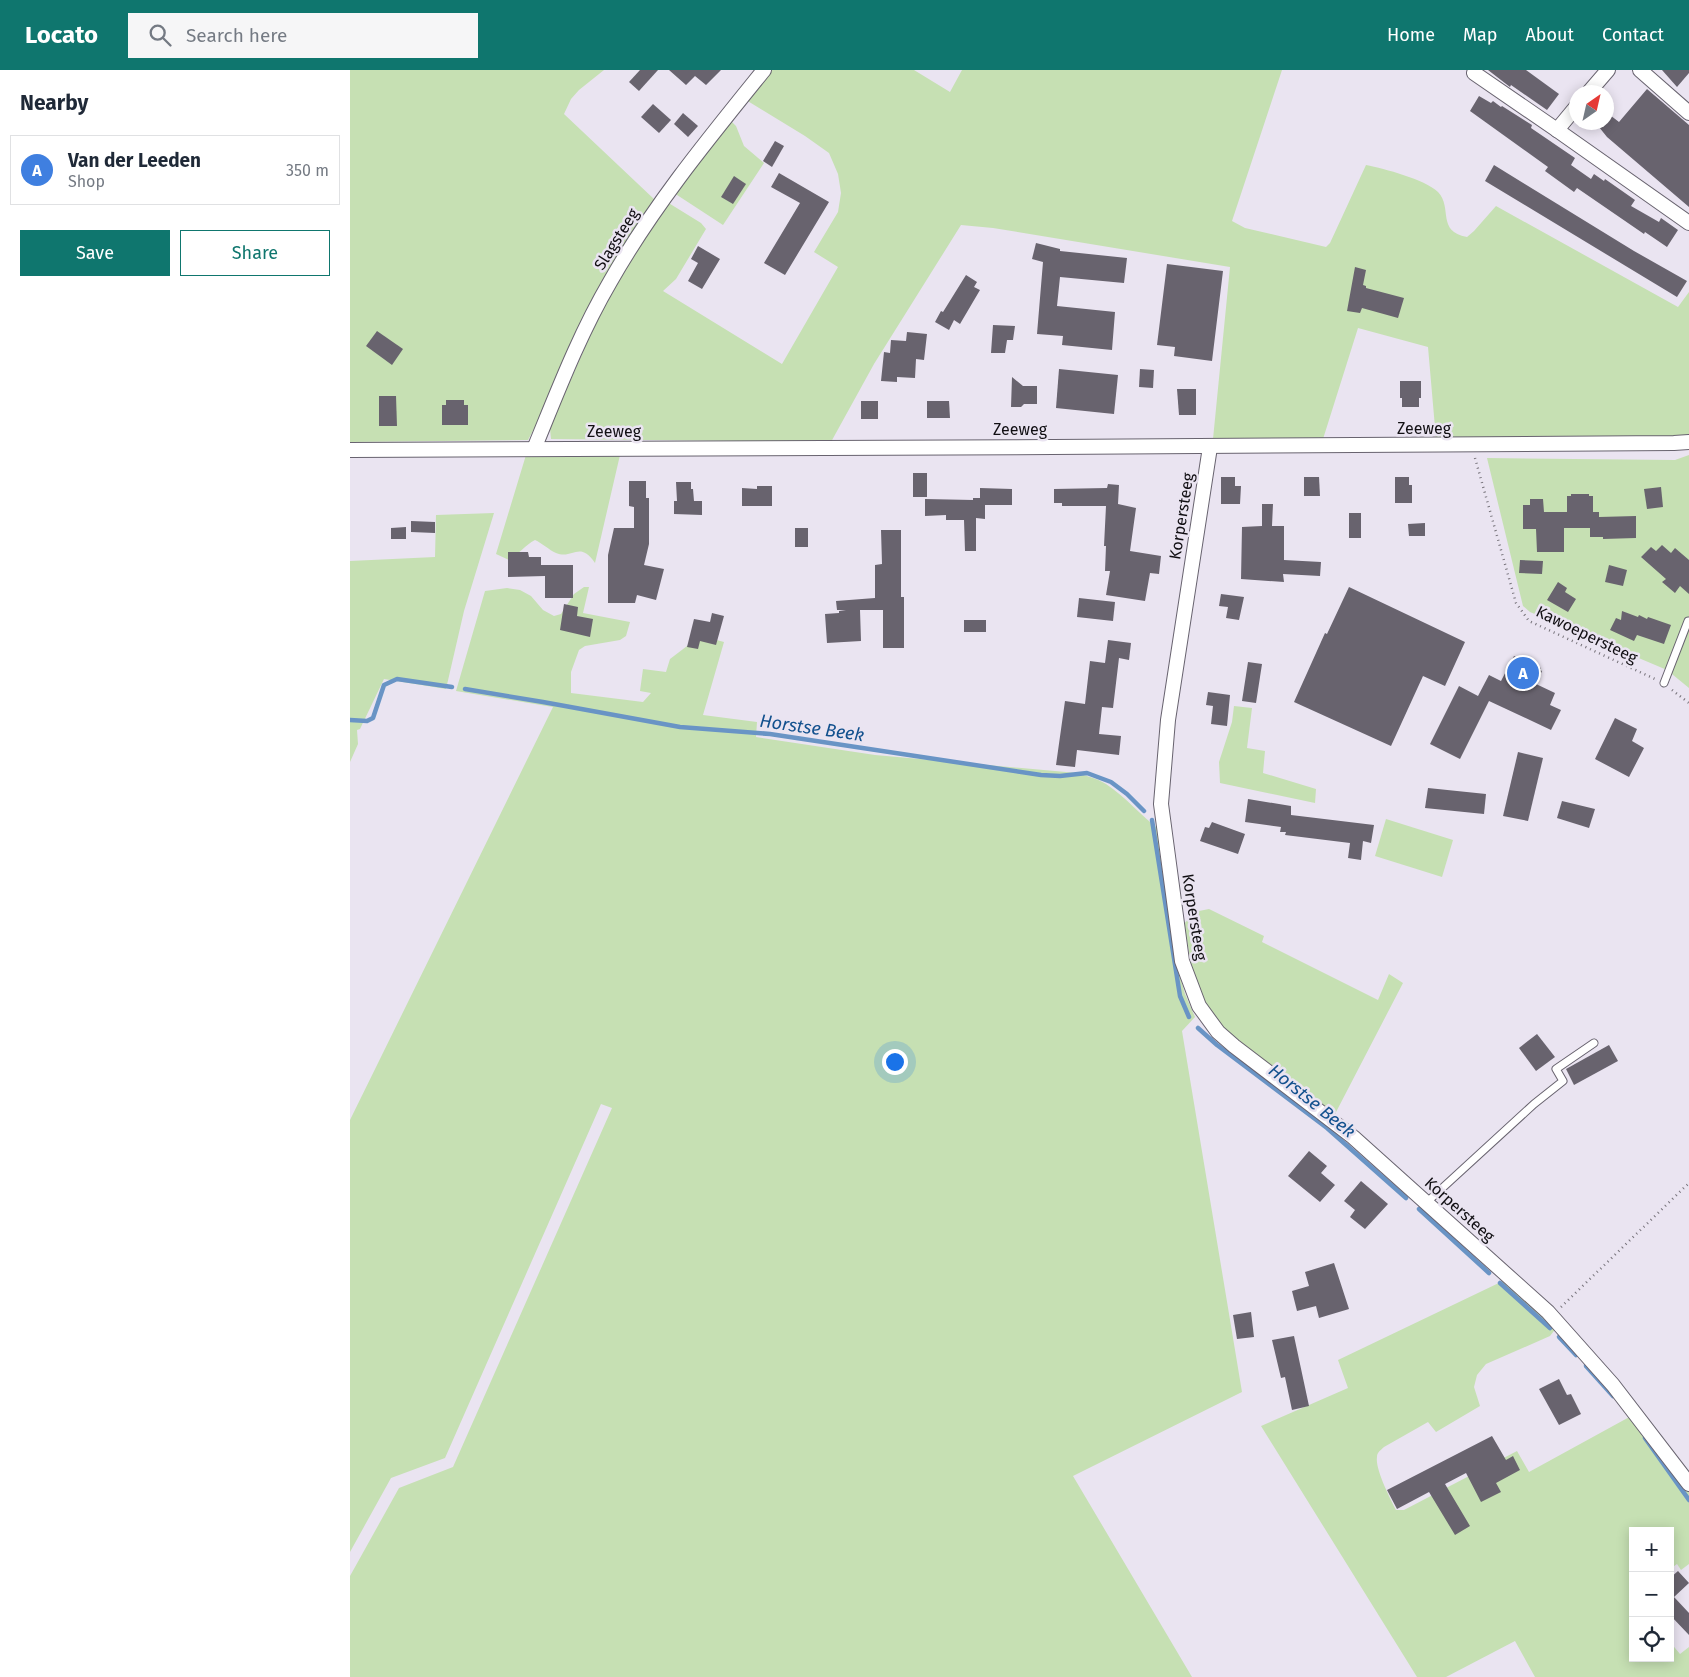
<!DOCTYPE html>
<html lang="en">
<head>
<meta charset="utf-8">
<style>
	body { margin:0; font-family:"Fira Sans",sans-serif; background:#f6f6f7; color:#1f2937 }
	.controls { position:absolute; right:15px; bottom:15px; display:grid; overflow:hidden; border-radius:0px; box-shadow:0 2px 12px #0003 }
	.controls button { width:45px; height:45px; display:grid; place-items:center; padding:0; border:0; border-bottom:1px solid #e0e1e3; background:#fff; color:#1f2937; font:25px sans-serif }
	.compass { position:absolute; left:1219px; top:15px; width:45px; height:45px; border-radius:50%; background:#fff; box-shadow:0 2px 12px #0003; rotate:34deg }
	.you { position:absolute; left:544px; top:991px; width:18px; height:18px; margin:-12px; border:4px solid #fff; border-radius:50%; background:#1a73e8; box-shadow:0 0 0 8px #1a73e833 }
	.badge { display:grid; place-items:center; width:32px; height:32px; border-radius:50%; background:#0f766e; color:#fff; font-size:16px; font-weight:700 }
	.pin { position:absolute; translate:-50% -50%; border:2px solid #fff; box-shadow:0 1px 5px #0006 }
	.list { margin:0; padding:0; list-style:none }
	h2 { display:flex; justify-content:space-between; align-items:center; height:65px; margin:0; padding:0 20px; font-size:21px }
	h2 small { font-size:16px; font-weight:400; color:#747a83 }
	.list li { display:grid; grid-template-columns:32px 1fr auto; gap:15px; align-items:center; box-sizing:border-box; height:70px; margin:0 10px 10px; padding:0 10px; border:1px solid #e0e1e3; border-radius:0px }
	.list b { display:block; font-size:19px; white-space:nowrap }
	.list p { margin:0; font-size:16px; white-space:nowrap; color:#747a83 }
	.list em { font-size:16px; font-style:normal; color:#747a83 }
	.actions { display:flex; gap:10px; padding:15px 20px }
	.actions a { flex:1; padding:11px 0; border:1px solid #0f766e; border-radius:0px; text-align:center; font-size:18px; color:#0f766e }
	.actions .main { background:#0f766e; color:#fff }
	.icon { flex:none; width:28px; height:28px; fill:none; stroke:currentColor; stroke-width:2; stroke-linecap:round; stroke-linejoin:round }
	.map { position:relative; flex:none; width:1339px; height:1607px; overflow:hidden }
	header { display:flex; align-items:center; gap:30px; box-sizing:border-box; height:70px; padding:0 25px; background:#0f766e; color:#fff }
	header strong { font-size:24px }
	nav { display:flex; gap:28px; margin-inline-start:auto; font-size:18px }
	.search { width:350px; height:45px; background:#f6f6f7; display:flex; align-items:center; gap:12px; box-sizing:border-box; padding:0 18px; border-radius:0px; color:#747a83; font-size:19px }
	main { display:flex }
	aside { flex:1; background:#fff }
	.map>svg:first-child { display:block }
</style>
</head>
<body>
<header>
<strong>Locato</strong>
<div class="search"><svg class="icon" aria-label="search" viewBox="0 0 24 24"><circle cx="10" cy="10" r="6"/><path d="M15 15l6 6"/></svg>Search here</div>
<nav><a>Home</a><a>Map</a><a>About</a><a>Contact</a></nav>
</header>
<main>
<aside>
<h2>Nearby<small></small></h2>
<ul class="list">
<li><span class="badge" style="background:#3f7fe0">A</span><div><b>Van der Leeden</b><p>Shop</p></div><em>350 m</em></li>
</ul>
<div class="actions"><a class="main">Save</a><a>Share</a></div>
</aside>
<div class="map">
<svg width="1339" height="1607" viewBox="0 0 1339 1607">
	<rect width="100%" height="100%" fill="#eae4f1"/>
	<g fill="#c6e0b3">
		<path d="M0,0H254L229,20L221,29L214,44L305,130L178,370L0,372Z"/>
		<path d="M421,0H564L600,22L612,0H932L882,151L895,158L976,177L980,173L1016,95C1035,99 1074,109 1088,122C1103,138 1086,161 1117,167L1124,161L1146,136L1328,237L1339,222V365L1294,368L1086,369L1078,277L1008,258L973,369H863L880,197L643,158L611,155L524,294L481,372L201,369L200,359L203,350L258,225L317,132L351,153L356,159L326,209L313,221L432,294L488,197L464,182L488,142L491,123L488,104L479,83L455,66L396,30Z"/>
		<path d="M380,50L386,56L394,76L414,93L373,155L324,123Z"/>
		<path d="M176,385H270L245,493C229,470 223,490 206,483C199,480 192,473 185,470C175,475 169,484 159,490L146,484Z"/>
		<path d="M1339,385V618L1317,600L1180,542L1173,536L1137,388L1325,390Z"/>
		<path d="M144,443L114,541L96,619L34,609L10,659L7,660L8,674L0,692V491L85,487L86,445Z"/>
		<path d="M234,517H239L233,543L280,552L276,566L270,570L235,576L229,580L221,602V623L293,632L301,623L290,621L293,599L316,602L320,589L341,573L348,565L374,572L353,645L407,652L406,667L525,685L727,703C737,706 748,709 756,714C776,727 791,746 810,760L829,903L835,924L845,947L832,961L892,1322L723,1406L842,1607H0V1506L49,1418L103,1397L262,1038L251,1034L95,1388L41,1408L0,1482V1050L203,637L106,621L135,521L157,518L170,520L181,526L193,540L204,546L211,544L224,524Z"/>
		<path d="M884,636L902,638L897,678L915,681L913,703L966,719L965,733L870,713L869,692L882,652Z"/>
		<path d="M1036,749L1103,770L1092,807L1025,786Z"/>
		<path d="M859,839L914,866L912,872L1028,930L1039,904L1053,913L985,1044L880,965L856,938L844,909L834,854L844,842Z"/>
		<path d="M1153,1211L1207,1257L1200,1266L1136,1294L1127,1305L1124,1317L1130,1336L1086,1362L1078,1352L1034,1377C1031,1380 1027,1382 1027,1387C1025,1399 1040,1428 1046,1440H1054L1167,1381L1179,1402L1283,1345L1339,1420V1494L1331,1500L1327,1494L1320,1499V1461H1283V1588H1320V1572L1330,1584L1339,1577V1607H1185L1165,1571L1096,1607H1067L911,1356L998,1318L988,1290Z"/>
	</g>
	<g fill="none" stroke-linecap="round" stroke-linejoin="round">
		<g stroke="#6994c5" stroke-width="4.5">
			<path d="M115,619L193,632L330,657L420,664L691,705L710,706L737,703L761,712L777,724L794,741"/>
			<path d="M0,650L17,651L23,648L34,615L47,609L102,617"/>
			<path d="M802,750L830,926L839,947"/>
			<path d="M848,958L867,975L977,1058L1056,1128"/>
			<path d="M1069,1139L1139,1203"/>
			<path d="M1150,1213L1200,1258"/>
			<path d="M1209,1267L1226,1285"/>
			<path d="M1236,1296L1263,1326"/>
			<path d="M1295,1368L1339,1430"/>
		</g>
	</g>
	<g fill="#68636e">
		<path d="M290,0H308L289,21L279,12Z"/>
		<path d="M319,0H371L356,15L345,6L336,15Z"/>
		<path d="M1138,0H1176L1209,24L1197,40L1161,15L1160,17Z"/>
		<path d="M1312,0H1339V3L1327,17Z"/>
		<path d="M1297,19L1339,55V137L1257,67L1245,52H1256V42L1269,52Z"/>
		<path d="M1129,26L1141,33L1143,31L1151,37L1152,36L1182,55L1181,58L1225,88L1221,95L1241,109L1244,104L1254,111L1255,109L1285,130L1281,136L1309,152L1311,148L1328,160L1317,177L1295,162L1294,164L1227,118L1224,122L1195,101L1198,97L1120,41Z"/>
		<path d="M303,34L321,50L309,63L291,47Z"/>
		<path d="M333,43L348,56L338,67L324,54Z"/>
		<path d="M425,71L434,76L422,97L413,91Z"/>
		<path d="M1144,95L1284,181L1337,211L1327,227L1135,111Z"/>
		<path d="M429,103L479,132L435,205L414,193L450,133L421,117Z"/>
		<path d="M384,106L396,114L383,134L371,127Z"/>
		<path d="M686,173L710,179V181L777,188L774,213L710,207L707,236L765,242L762,280L712,275L713,266L687,264L693,192L682,189Z"/>
		<path d="M348,176L370,189L352,219L338,211L348,193L341,189Z"/>
		<path d="M817,194L873,201L862,291L824,286L825,277L807,275Z"/>
		<path d="M1005,197L1016,200L1013,215L1016,216V218L1054,228L1048,248L1012,238L1010,243L997,241Z"/>
		<path d="M616,205L627,212L624,217L630,220L610,254L604,250L599,260L585,252L591,241L593,242Z"/>
		<path d="M643,255L665,256L663,270H657L655,283H641Z"/>
		<path d="M27,261L53,279L42,295L16,276Z"/>
		<path d="M557,262L577,264L574,290L566,289L565,308L547,307V312L531,311L534,282L540,283L541,270L556,271Z"/>
		<path d="M709,299L768,305L764,344L706,338Z"/>
		<path d="M790,299L804,300L803,318L789,317Z"/>
		<path d="M662,307L673,316H687V334H674L671,337H661Z"/>
		<path d="M1050,311H1071V328H1069V337H1052V328H1050Z"/>
		<path d="M827,319H846V345H829Z"/>
		<path d="M29,326H46L47,356H29Z"/>
		<path d="M96,330H114V335H118V355H92V335H96Z"/>
		<rect x="511" y="331" width="17" height="18"/>
		<path d="M577,331H599L600,348H577Z"/>
		<rect x="563" y="403" width="14" height="24"/>
		<path d="M871,407H885V416H891L890,434H871Z"/>
		<path d="M954,407H969L970,426H954Z"/>
		<path d="M1045,407H1059V415H1062V433H1045Z"/>
		<path d="M279,411H296V428H299V474L294,495L314,499L306,530L287,525L285,533H258V485L264,458H284V437L279,436Z"/>
		<path d="M326,412H341V419H343L344,431H352V445L324,444V431H327Z"/>
		<path d="M758,414L769,415L768,434L786,438L780,481L811,486L809,504L800,503L795,531L756,525L760,501H755L756,476H754L756,436H712V433H704V419L757,418Z"/>
		<path d="M407,416H422V436H392V418L407,419Z"/>
		<path d="M1311,417L1313,437L1297,439L1294,419Z"/>
		<path d="M630,418L662,419V435H635V449L626,448V481H615L614,450H596V445L575,446V429L623,430V428H630Z"/>
		<path d="M1221,424H1239V426H1243V442H1249V447L1286,446V468L1253,469V467H1240V458H1214V482H1187L1186,459H1173V435H1180V429H1193L1194,442H1217V426H1221Z"/>
		<path d="M912,434H923L922,456H934V490L971,492L970,506L933,504L934,512L891,509L892,457L912,456Z"/>
		<rect x="999" y="443" width="12" height="25"/>
		<path d="M61,451L85,452V463L61,462Z"/>
		<path d="M1075,453V466H1059L1058,454Z"/>
		<path d="M56,457V469H41V458Z"/>
		<rect x="445" y="458" width="13" height="19"/>
		<path d="M531,460H551V527H554V578H533V540H510L511,571L477,573L475,544L489,543V541L496,540H487L486,531L525,528V495L532,494Z"/>
		<path d="M1312,475L1321,483L1325,478L1339,490V524L1330,516L1325,523L1312,512L1316,509L1291,487L1301,477L1306,481Z"/>
		<path d="M158,482H178L179,487H191V495H223V528H195V506L158,507Z"/>
		<path d="M1170,490L1193,491L1192,504L1169,503Z"/>
		<path d="M1259,495L1277,500L1273,516L1255,512Z"/>
		<path d="M1208,512L1217,518L1215,522L1226,529L1218,542L1197,530Z"/>
		<path d="M999,517L1115,572L1095,616L1073,606L1041,676L944,632L975,563L977,564Z"/>
		<path d="M871,524L894,527L889,550L876,548L878,537L869,536Z"/>
		<path d="M729,528L765,532L763,551L727,547Z"/>
		<path d="M214,534L228,537L227,546L243,549L240,567L210,560Z"/>
		<path d="M1272,541L1288,547L1289,545L1297,549L1298,547L1321,555L1314,574L1287,565L1284,571L1260,560L1266,548L1271,550Z"/>
		<path d="M362,543L374,546L366,575L350,571L348,579L337,577L344,549L360,552Z"/>
		<rect x="614" y="550" width="22" height="12"/>
		<path d="M758,570L781,573L779,590L769,588L763,638L752,637L749,664L771,666L769,685L727,680L725,697L706,695L715,631L735,634L740,591L755,593Z"/>
		<path d="M1164,586L1191,598L1190,600L1192,601L1186,614L1205,623L1200,635L1211,640L1201,660L1139,631L1110,689L1080,674L1109,616L1128,626L1139,605L1151,611Z"/>
		<path d="M898,592L912,594L906,633L892,631Z"/>
		<path d="M858,622L880,625L877,656L861,654L863,636L856,635Z"/>
		<path d="M1265,648L1287,659L1282,671L1294,678L1279,707L1245,689Z"/>
		<path d="M1168,682L1193,688L1178,751L1153,746Z"/>
		<path d="M1078,718L1136,724L1134,744L1075,738Z"/>
		<path d="M898,729L941,736V745L1024,755L1021,773L1013,771L1011,790L998,788L1000,773L935,765L936,762H930L931,757L895,752Z"/>
		<path d="M1212,731L1245,739L1239,758L1207,748Z"/>
		<path d="M862,752L895,764L888,784L850,771L855,757L859,758Z"/>
		<path d="M1187,964L1205,987L1186,1001L1169,978Z"/>
		<path d="M1259,975L1268,991L1224,1015L1216,999Z"/>
		<path d="M959,1081L977,1096L971,1103L985,1115L970,1132L938,1106Z"/>
		<path d="M1011,1111L1038,1134L1015,1159L1000,1147L1005,1140L994,1131Z"/>
		<path d="M984,1193L999,1239L969,1248L966,1236L947,1241L942,1221L959,1216L955,1202Z"/>
		<path d="M901,1242L904,1267L887,1269L883,1245Z"/>
		<path d="M944,1266L959,1336L942,1340L935,1307L931,1308L922,1270Z"/>
		<path d="M1209,1309L1217,1325L1221,1324L1231,1344L1209,1355L1189,1319Z"/>
		<path d="M1142,1366L1156,1390L1163,1386L1170,1400L1146,1413L1151,1422L1131,1432L1116,1403L1095,1414L1120,1456L1105,1465L1079,1422L1047,1439L1037,1420Z"/>
		<path d="M1328,1501L1339,1513L1324,1527L1339,1543V1565L1320,1545V1508Z"/>
	</g>
	<g fill="none" stroke-linecap="round" stroke-linejoin="round">
		<defs>
			<g id="lane">
				<path d="M1314,613L1338,551H1339"/>
				<path d="M1076,1133L1184,1034L1213,1011L1206,999L1244,973"/>
			</g>
			<g id="street">
				<path d="M1290,0L1339,43"/>
				<path d="M1124,3L1207,60L1339,153"/>
				<path d="M1239,22L1258,0"/>
				<path d="M1207,60L1226,37"/>
				<path d="M860,377L818,650L811,734L832,891L849,936L868,962L884,976L1003,1067L1198,1242L1263,1315L1339,1414"/>
				<path d="M184,379C207,323 229,265 260,212C303,136 359,68 414,0"/>
				<path d="M0,380C441,377 883,378 1324,373L1339,372"/>
			</g>
		</defs>
		<use href="#lane" stroke="#68636f" stroke-width="9"/>
		<use href="#street" stroke="#68636f" stroke-width="16"/>
		<g stroke="#77737b" stroke-width="2.5" stroke-dasharray="1 4" stroke-linecap="butt">
			<path d="M1125,388L1166,533L1179,551L1305,609"/>
			<path d="M1322,620L1339,633"/>
			<path d="M1211,1237L1339,1113"/>
		</g>
		<use href="#lane" stroke="#fff" stroke-width="7"/>
		<use href="#street" stroke="#fff" stroke-width="14"/>
	</g>
	<g text-anchor="middle" stroke-width="5" stroke-linejoin="round" paint-order="stroke">
		<g font-size="16" fill="#110f13" stroke="#eae4f1">
			<text transform="translate(266 169) rotate(-58)" y="6">Slagsteeg</text>
			<text x="1074" y="364">Zeeweg</text>
			<text x="670" y="365">Zeeweg</text>
			<text x="264" y="367">Zeeweg</text>
			<text transform="translate(831 446) rotate(-81)" y="6">Korpersteeg</text>
			<text transform="translate(1237 564) rotate(26)" y="6">Kawoepersteeg</text>
			<text transform="translate(845 847) rotate(81)" y="6">Korpersteeg</text>
			<text transform="translate(1110 1139) rotate(42)" y="6">Korpersteeg</text>
		</g>
		<g font-size="18" font-style="italic" fill="#13518e" stroke="#eae4f1">
			<text transform="translate(462 658) rotate(8)" y="6">Horstse Beek</text>
			<text transform="translate(962 1031) rotate(39)" y="6">Horstse Beek</text>
		</g>
	</g>
</svg>
<div class="controls">
<button>+</button>
<button>−</button>
<button><svg class="icon" aria-label="locate" viewBox="0 0 24 24"><circle cx="12" cy="12" r="6"/><path d="M12 2v4M12 18v4M2 12h4M18 12h4"/></svg></button>
</div>
<svg class="compass" viewBox="-18 -18 36 36"><path d="M0-13l5 13h-10z" fill="#e53935"/><path d="M0 13l5-13h-10z" fill="#747a83"/></svg>
<div class="you"></div>
<div class="pin badge" style="left:1173px;top:603px;background:#3f7fe0">A</div>
</div>
</main>
</body>
</html>
